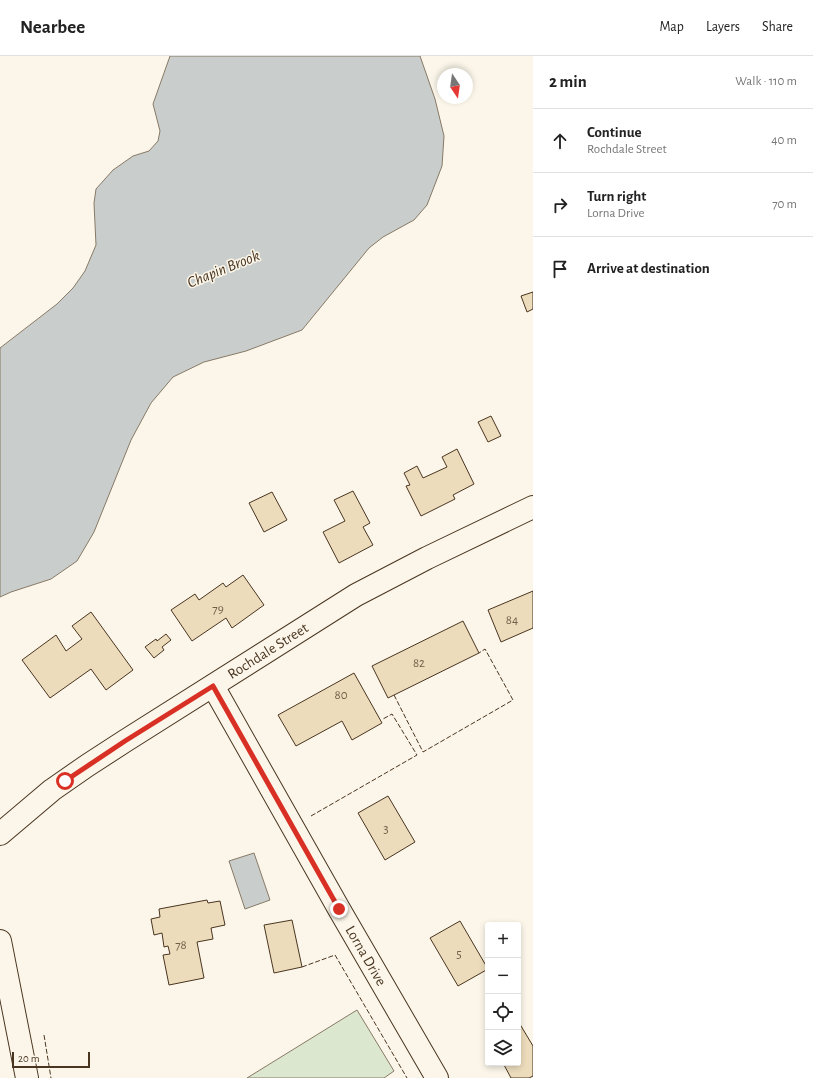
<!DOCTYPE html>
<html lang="en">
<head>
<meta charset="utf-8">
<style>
	body { margin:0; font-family:"Alegreya Sans",sans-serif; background:#f6f6f6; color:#222 }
	.controls { position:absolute; right:12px; bottom:12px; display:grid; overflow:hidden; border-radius:4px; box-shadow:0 2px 6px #0003 }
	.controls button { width:36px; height:36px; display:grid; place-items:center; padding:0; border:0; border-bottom:1px solid #e0e0e0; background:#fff; color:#222; font:20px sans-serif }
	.compass { position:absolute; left:437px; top:12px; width:36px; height:36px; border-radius:50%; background:#fff; box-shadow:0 2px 6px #0003; rotate:167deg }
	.scale { position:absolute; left:12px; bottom:10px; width:78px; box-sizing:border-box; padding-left:4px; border:2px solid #4a3520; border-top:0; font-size:11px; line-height:14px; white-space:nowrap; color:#4a3520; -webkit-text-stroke:3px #fbf6e9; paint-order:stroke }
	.stop { position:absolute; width:12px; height:12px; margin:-9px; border:3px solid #d93025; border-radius:50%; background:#fff }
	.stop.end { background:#d93025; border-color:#fff; box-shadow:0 1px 4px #0008 }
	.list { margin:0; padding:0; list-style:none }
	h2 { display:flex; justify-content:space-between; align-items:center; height:52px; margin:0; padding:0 16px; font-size:17px }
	h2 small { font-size:13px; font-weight:400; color:#767676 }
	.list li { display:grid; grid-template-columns:26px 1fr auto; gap:12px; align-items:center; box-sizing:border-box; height:64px; padding:0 16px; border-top:1px solid #e0e0e0 }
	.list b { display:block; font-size:15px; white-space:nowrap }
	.list p { margin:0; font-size:13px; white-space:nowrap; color:#767676 }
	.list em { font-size:13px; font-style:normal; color:#767676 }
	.icon { flex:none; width:22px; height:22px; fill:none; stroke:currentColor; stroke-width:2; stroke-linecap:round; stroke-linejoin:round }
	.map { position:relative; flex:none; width:533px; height:1022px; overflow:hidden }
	header { display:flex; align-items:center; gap:24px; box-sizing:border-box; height:56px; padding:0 20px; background:#fff; border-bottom:1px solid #e0e0e0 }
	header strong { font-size:19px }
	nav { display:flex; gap:22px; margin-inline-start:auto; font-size:14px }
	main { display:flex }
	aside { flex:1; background:#fff }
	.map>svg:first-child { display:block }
</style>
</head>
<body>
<header>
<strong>Nearbee</strong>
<nav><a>Map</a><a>Layers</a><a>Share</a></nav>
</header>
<main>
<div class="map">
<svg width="533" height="1022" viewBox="0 0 533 1022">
	<rect width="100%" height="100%" fill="#fbf6e9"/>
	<path fill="#dce7d0" stroke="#887966" d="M357,954L394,1015L384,1022H247Z"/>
	<g fill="#c9cecd" stroke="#887966">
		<path d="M170,0H420L435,43L444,80L442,110L427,149L414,164L383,181L369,192L302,274L246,295L204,306L173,321L151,347L131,384L94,476L77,505L51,523L11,536L0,541V292L57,248L73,232L85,215L96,189L94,147L96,133L113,114L133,100L149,95L158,85L160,75L153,48Z"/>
		<path d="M254,797L270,844L245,853L229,805Z"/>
	</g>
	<g fill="#ecdcbc" stroke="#4a3520">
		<path d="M533,236V253L527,256L521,240Z"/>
		<path d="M491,360L501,380L488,386L478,366Z"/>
		<path d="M457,393L474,428L453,439L455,443L421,460L406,430L410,429L404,417L417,410L423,422L447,411L442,401Z"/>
		<path d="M353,435L370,467L363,471L373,489L339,507L323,476L345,465L334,444Z"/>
		<path d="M272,436L287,464L264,476L249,447Z"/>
		<path d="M243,519L264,549L232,572L226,562L192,585L171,554L195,538L199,544L223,527L226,531Z"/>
		<path d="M533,535V572L501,586L488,554Z"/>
		<path d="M91,556L133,614L106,634L91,613L50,642L22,604L56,579L66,595L82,583L72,570Z"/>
		<path d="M463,565L479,597L388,642L372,610Z"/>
		<path d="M166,578L171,584L162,591L164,594L154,602L145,591L156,583L157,585Z"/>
		<path d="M354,617L382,667L352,684L342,665L296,690L278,659Z"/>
		<path d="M388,740L415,786L385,804L358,757Z"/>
		<path d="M207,844L208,847L220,845L225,869L211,872L213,883L197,886L204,922L169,929L163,899L170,898L168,890L164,891L162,877L154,879L151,863L160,861L159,853Z"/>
		<path d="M292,864L302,911L274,917L264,869Z"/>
		<path d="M460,865L488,913L458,930L430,882Z"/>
		<path d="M518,965L533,990V1020L529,1022H511L503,1007H518Z"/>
	</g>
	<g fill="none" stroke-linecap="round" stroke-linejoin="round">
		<defs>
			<g id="minor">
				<path id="s1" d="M213,630L339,853L437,1022"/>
				<path d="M0,885L27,1022"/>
			</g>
			<g id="tertiary">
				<path id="s2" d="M0,778L52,734L88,709L125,685L356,539L427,502L533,451"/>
			</g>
		</defs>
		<use href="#minor" stroke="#4a3520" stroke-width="24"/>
		<use href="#tertiary" stroke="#4a3520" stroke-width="24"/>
		<use href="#minor" stroke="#fbf6e9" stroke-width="22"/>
		<use href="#tertiary" stroke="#fbf6e9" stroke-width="22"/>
		<g stroke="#4a3520" stroke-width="1" stroke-dasharray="5 2" stroke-linecap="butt">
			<path d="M394,639L423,696L513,644L485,593L479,597"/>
			<path d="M311,760L417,699L392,658L383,663"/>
			<path d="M302,911L335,899L407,1022"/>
			<path d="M44,979L51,1022"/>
		</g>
	</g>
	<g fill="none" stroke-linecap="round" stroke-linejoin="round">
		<path stroke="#d93025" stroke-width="5" d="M65,725L125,685L213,630L339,853"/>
	</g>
	<g text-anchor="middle" stroke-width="3" stroke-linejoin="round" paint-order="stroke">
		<g font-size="13" fill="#725f47">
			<text x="218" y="557">79</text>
			<text x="512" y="568">84</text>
			<text x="419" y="611">82</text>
			<text x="341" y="643">80</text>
			<text x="386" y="777">3</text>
			<text x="181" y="893">78</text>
			<text x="459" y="902">5</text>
		</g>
		<g font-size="15" fill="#4a3520" stroke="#fbf6e9">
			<text dy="5" stroke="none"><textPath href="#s2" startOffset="325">Rochdale Street</textPath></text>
			<text dy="5" stroke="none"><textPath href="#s1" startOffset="310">Lorna Drive</textPath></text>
		</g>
		<g font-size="16" font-style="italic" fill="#4a3520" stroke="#fbf6e9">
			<text transform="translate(223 212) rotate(-22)" y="6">Chapin Brook</text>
		</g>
	</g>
</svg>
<div class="controls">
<button>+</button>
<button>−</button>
<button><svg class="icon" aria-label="locate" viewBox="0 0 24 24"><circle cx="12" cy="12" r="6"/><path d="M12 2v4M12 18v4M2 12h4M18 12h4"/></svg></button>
<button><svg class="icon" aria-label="layers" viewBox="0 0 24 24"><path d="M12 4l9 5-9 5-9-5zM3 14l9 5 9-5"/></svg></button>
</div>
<svg class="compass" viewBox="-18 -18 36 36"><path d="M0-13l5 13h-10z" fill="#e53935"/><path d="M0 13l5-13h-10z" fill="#767676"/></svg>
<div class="scale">20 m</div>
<div class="stop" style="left:65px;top:725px"></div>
<div class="stop end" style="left:339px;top:853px"></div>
</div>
<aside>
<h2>2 min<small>Walk · 110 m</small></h2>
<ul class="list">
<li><svg class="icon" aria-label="ahead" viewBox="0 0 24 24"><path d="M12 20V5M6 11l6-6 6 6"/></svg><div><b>Continue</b><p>Rochdale Street</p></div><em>40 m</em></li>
<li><svg class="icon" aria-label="right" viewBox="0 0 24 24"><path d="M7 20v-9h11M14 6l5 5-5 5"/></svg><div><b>Turn right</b><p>Lorna Drive</p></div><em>70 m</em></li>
<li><svg class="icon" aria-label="arrive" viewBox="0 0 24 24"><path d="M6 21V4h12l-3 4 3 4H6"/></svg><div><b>Arrive at destination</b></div></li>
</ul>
</aside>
</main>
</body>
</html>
